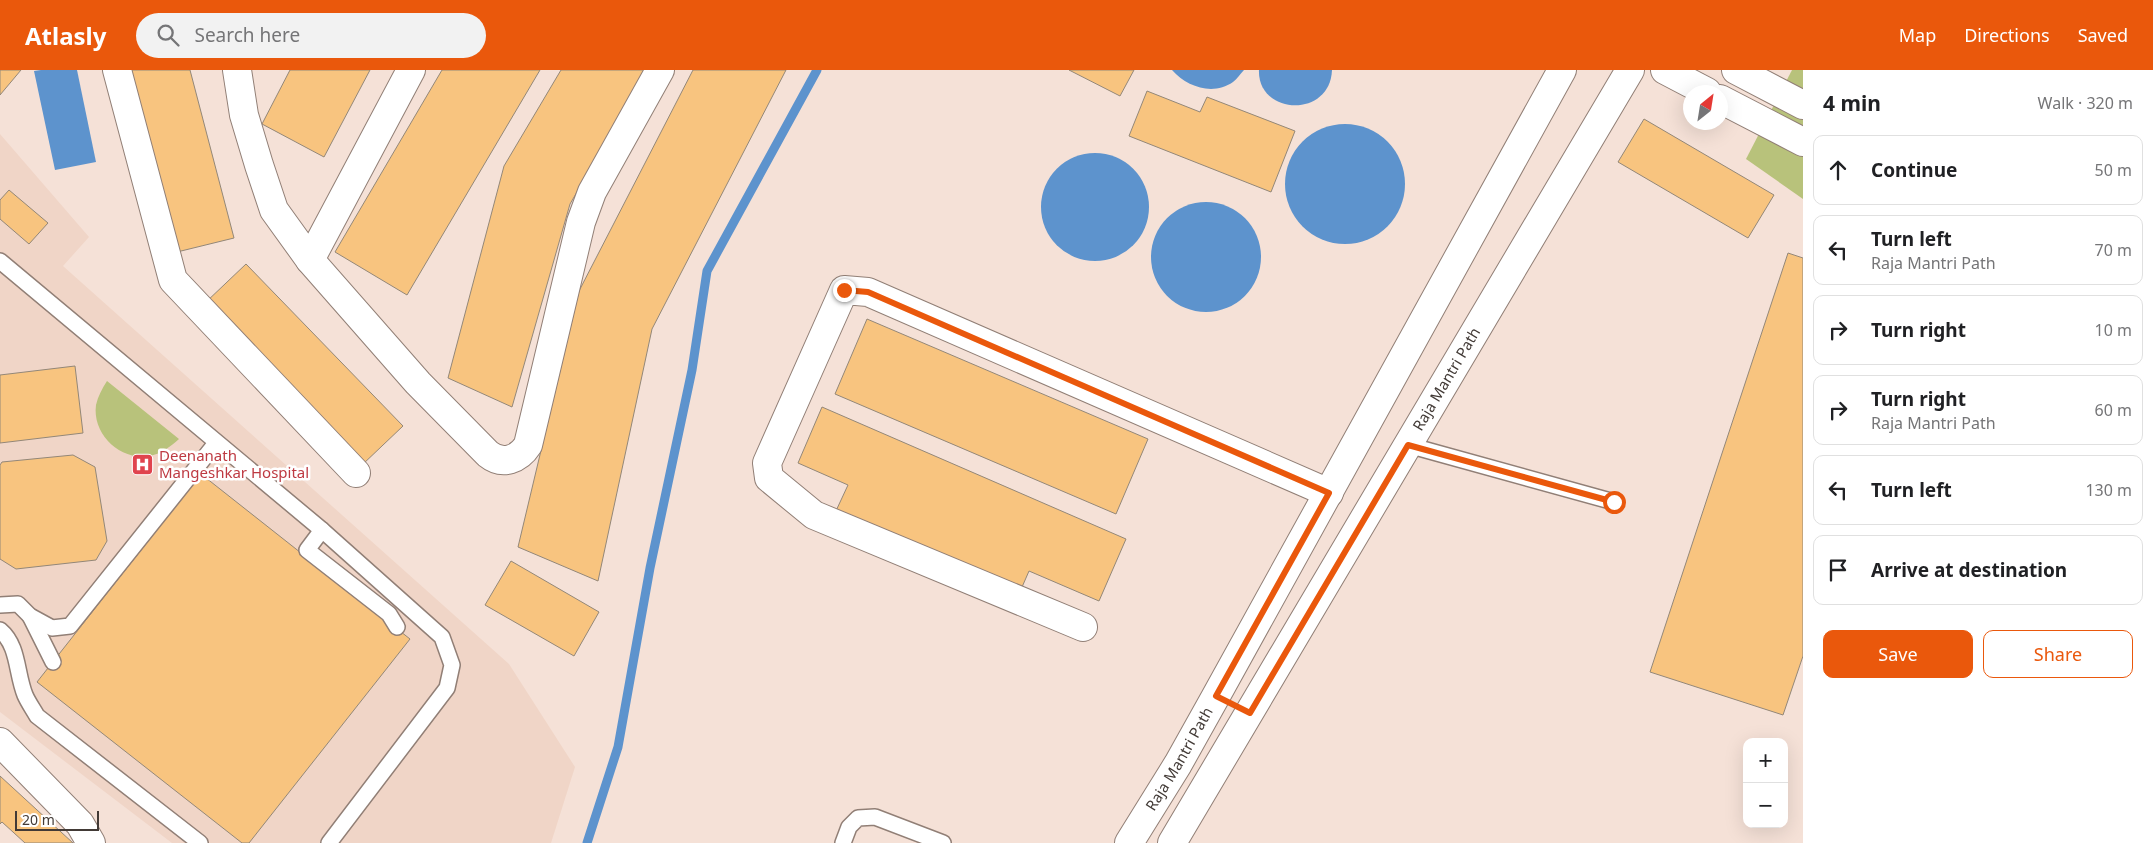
<!DOCTYPE html>
<html lang="en">
<head>
<meta charset="utf-8">
<style>
	body { margin:0; font-family:"Noto Sans",sans-serif; background:#f2f2f2; color:#202124 }
	.controls { position:absolute; right:15px; bottom:15px; display:grid; overflow:hidden; border-radius:10px; box-shadow:0 5px 20px #0002 }
	.controls button { width:45px; height:45px; display:grid; place-items:center; padding:0; border:0; border-bottom:1px solid #e0e0e0; background:#fff; color:#202124; font:25px sans-serif }
	.compass { position:absolute; left:1683px; top:15px; width:45px; height:45px; border-radius:50%; background:#fff; box-shadow:0 5px 20px #0002; rotate:30deg }
	.scale { position:absolute; left:15px; bottom:12px; width:84px; box-sizing:border-box; padding-left:5px; border:2px solid #423a36; border-top:0; font-size:14px; line-height:18px; white-space:nowrap; color:#423a36; -webkit-text-stroke:4px #fff; paint-order:stroke }
	.stop { position:absolute; width:15px; height:15px; margin:-11px; border:4px solid #ea580c; border-radius:50%; background:#fff }
	.stop.end { background:#ea580c; border-color:#fff; box-shadow:0 1px 5px #0008 }
	.list { margin:0; padding:0; list-style:none }
	h2 { display:flex; justify-content:space-between; align-items:center; height:65px; margin:0; padding:0 20px; font-size:21px }
	h2 small { font-size:16px; font-weight:400; color:#757577 }
	.list li { display:grid; grid-template-columns:32px 1fr auto; gap:15px; align-items:center; box-sizing:border-box; height:70px; margin:0 10px 10px; padding:0 10px; border:1px solid #e0e0e0; border-radius:10px }
	.list b { display:block; font-size:19px; white-space:nowrap }
	.list p { margin:0; font-size:16px; white-space:nowrap; color:#757577 }
	.list em { font-size:16px; font-style:normal; color:#757577 }
	.actions { display:flex; gap:10px; padding:15px 20px }
	.actions a { flex:1; padding:11px 0; border:1px solid #ea580c; border-radius:10px; text-align:center; font-size:18px; color:#ea580c }
	.actions .main { background:#ea580c; color:#fff }
	.icon { flex:none; width:28px; height:28px; fill:none; stroke:currentColor; stroke-width:2; stroke-linecap:round; stroke-linejoin:round }
	.map { position:relative; flex:none; width:1803px; height:773px; overflow:hidden }
	header { display:flex; align-items:center; gap:30px; box-sizing:border-box; height:70px; padding:0 25px; background:#ea580c; color:#fff }
	header strong { font-size:24px }
	nav { display:flex; gap:28px; margin-inline-start:auto; font-size:18px }
	.search { width:350px; height:45px; background:#f2f2f2; display:flex; align-items:center; gap:12px; box-sizing:border-box; padding:0 18px; border-radius:28px; color:#757577; font-size:19px }
	main { display:flex }
	aside { flex:1; background:#fff }
	.map>svg:first-child { display:block }
</style>
</head>
<body>
<header>
<strong>Atlasly</strong>
<div class="search"><svg class="icon" aria-label="search" viewBox="0 0 24 24"><circle cx="10" cy="10" r="6"/><path d="M15 15l6 6"/></svg>Search here</div>
<nav><a>Map</a><a>Directions</a><a>Saved</a></nav>
</header>
<main>
<div class="map">
<svg width="1803" height="773" viewBox="0 0 1803 773">
	<rect width="100%" height="100%" fill="#f5e1d7"/>
	<path fill="#f0d5c7" d="M0,64L89,167L63,196L509,594L575,697L551,773H172L0,642Z"/>
	<g fill="#b8c27b">
		<path d="M1792,0H1803V129L1746,89Z"/>
		<path d="M107,311L179,369C170,377 161,384 149,386C120,391 92,364 96,335C98,326 102,319 107,311Z"/>
	</g>
	<g fill="#5d93cd">
		<path d="M41,0H77L96,92L55,100L34,1Z"/>
		<path d="M1172,0H1244C1240,4 1237,9 1233,12C1213,26 1187,17 1172,0Z"/>
		<path d="M1259,0H1332C1330,49 1257,45 1259,0Z"/>
		<circle cx="1345" cy="114" r="60"/>
		<circle cx="1095" cy="137" r="54"/>
		<circle cx="1206" cy="187" r="55"/>
	</g>
	<g fill="none" stroke-linecap="round" stroke-linejoin="round">
		<path stroke="#5d93cd" stroke-width="9" d="M587,773L618,677L650,498L692,300L707,201L817,0"/>
	</g>
	<g fill="#f8c47f" stroke="#938778">
		<path d="M0,0H21L0,25Z"/>
		<path d="M129,0H190L234,168L177,182Z"/>
		<path d="M290,0H370L324,87L262,54Z"/>
		<path d="M442,0H540L407,225L335,182Z"/>
		<path d="M561,0H648L570,134L512,337L448,308L504,96Z"/>
		<path d="M693,0H786L652,259L598,511L518,477L579,221Z"/>
		<path d="M1069,0H1134L1120,26Z"/>
		<path d="M1147,21L1200,42L1207,27L1295,61L1271,122L1129,66Z"/>
		<path d="M1644,49L1774,125L1748,168L1618,92Z"/>
		<path d="M9,120L48,153L29,174L0,149V130Z"/>
		<path d="M1788,183L1803,188V586L1783,645L1650,602Z"/>
		<path d="M246,194L403,356L362,395L205,233Z"/>
		<path d="M867,249L1148,369L1116,444L835,324Z"/>
		<path d="M75,296L83,363L0,373V305Z"/>
		<path d="M822,337L1126,469L1099,531L1029,501L1019,524L835,443L848,415L798,393Z"/>
		<path d="M73,385L95,397L107,471L96,490L16,499L0,489V395L2,392Z"/>
		<path d="M201,404L410,569L249,773H242L37,612Z"/>
		<path d="M511,491L599,542L574,586L485,535Z"/>
		<path d="M0,706L73,773H25L2,752L0,754Z"/>
	</g>
	<g fill="none" stroke-linecap="round" stroke-linejoin="round">
		<defs>
			<g id="lane">
				<path d="M0,191L322,460L442,567L452,595L447,618L329,773"/>
				<path d="M1408,375L1614,432"/>
				<path d="M322,460L307,480L389,544L397,557"/>
				<path d="M0,535L18,534L30,546L52,558L70,556L216,373"/>
				<path d="M30,546L53,592"/>
				<path d="M0,560C19,576 16,603 25,625C28,632 33,639 37,646L200,773"/>
				<path d="M843,773L849,757L858,748L875,747L943,773"/>
			</g>
			<g id="street">
				<path d="M117,0L173,210L356,403"/>
				<path d="M237,0L244,45L259,95L274,140L310,190L418,313L488,384C503,396 519,389 528,375L581,152L592,122L660,0"/>
				<path d="M310,190L411,0"/>
				<path d="M1083,557L814,445L769,408L767,393L844,220L868,222L1329,423"/>
				<path d="M0,672L80,754L91,773"/>
			</g>
			<g id="secondary">
				<path d="M1665,0L1707,22"/>
				<path d="M1736,0L1803,35"/>
				<path d="M1720,29L1803,72"/>
				<path id="s1" d="M1129,773L1178,694L1216,626L1562,0"/>
				<path id="s2" d="M1172,773L1630,0"/>
			</g>
		</defs>
		<use href="#lane" stroke="#917f76" stroke-width="18"/>
		<use href="#street" stroke="#917f76" stroke-width="30"/>
		<use href="#secondary" stroke="#917f76" stroke-width="30"/>
		<use href="#lane" stroke="#fff" stroke-width="15"/>
		<use href="#street" stroke="#fff" stroke-width="28"/>
		<use href="#secondary" stroke="#fff" stroke-width="28"/>
	</g>
	<g fill="none" stroke-linecap="round" stroke-linejoin="round">
		<path stroke="#ea580c" stroke-width="6" d="M844,220L868,222L1329,423L1216,626L1250,643L1408,375L1614,432"/>
	</g>
	<defs>
		<symbol id="hospital-square" viewBox="-11 -11 22 22"><rect x="-9" y="-9" width="18" height="18" rx="4" fill="#e0444e" stroke="#fff"/><path d="M-5-5h3v3.5h4V-5h3V5h-3V1.5h-4V5h-3Z" fill="#fff"/></symbol>
	</defs>
	<g fill-rule="evenodd">
		<use href="#hospital-square" x="130" y="382" width="25" height="25"/>
	</g>
	<g text-anchor="middle" stroke-width="5" stroke-linejoin="round" paint-order="stroke">
		<g font-size="15" fill="#423a36" stroke="#fff">
			<text dy="5" stroke="none"><textPath href="#s2" startOffset="539">Raja Mantri Path</textPath></text>
			<text dy="5" stroke="none"><textPath href="#s1" startOffset="98">Raja Mantri Path</textPath></text>
		</g>
		<g font-size="15" fill="#be3a42" stroke="#fff" text-anchor="start">
			<text x="159" y="391">Deenanath<tspan x="159" dy="17">Mangeshkar Hospital</tspan></text>
		</g>
	</g>
</svg>
<div class="controls">
<button>+</button>
<button>−</button>
</div>
<svg class="compass" viewBox="-18 -18 36 36"><path d="M0-13l5 13h-10z" fill="#e53935"/><path d="M0 13l5-13h-10z" fill="#757577"/></svg>
<div class="scale">20 m</div>
<div class="stop" style="left:1614px;top:432px"></div>
<div class="stop end" style="left:844px;top:220px"></div>
</div>
<aside>
<h2>4 min<small>Walk · 320 m</small></h2>
<ul class="list">
<li><svg class="icon" aria-label="ahead" viewBox="0 0 24 24"><path d="M12 20V5M6 11l6-6 6 6"/></svg><div><b>Continue</b></div><em>50 m</em></li>
<li><svg class="icon" aria-label="left" viewBox="0 0 24 24"><path d="M17 20v-9H6M10 6l-5 5 5 5"/></svg><div><b>Turn left</b><p>Raja Mantri Path</p></div><em>70 m</em></li>
<li><svg class="icon" aria-label="right" viewBox="0 0 24 24"><path d="M7 20v-9h11M14 6l5 5-5 5"/></svg><div><b>Turn right</b></div><em>10 m</em></li>
<li><svg class="icon" aria-label="right" viewBox="0 0 24 24"><path d="M7 20v-9h11M14 6l5 5-5 5"/></svg><div><b>Turn right</b><p>Raja Mantri Path</p></div><em>60 m</em></li>
<li><svg class="icon" aria-label="left" viewBox="0 0 24 24"><path d="M17 20v-9H6M10 6l-5 5 5 5"/></svg><div><b>Turn left</b></div><em>130 m</em></li>
<li><svg class="icon" aria-label="arrive" viewBox="0 0 24 24"><path d="M6 21V4h12l-3 4 3 4H6"/></svg><div><b>Arrive at destination</b></div></li>
</ul>
<div class="actions"><a class="main">Save</a><a>Share</a></div>
</aside>
</main>
</body>
</html>
